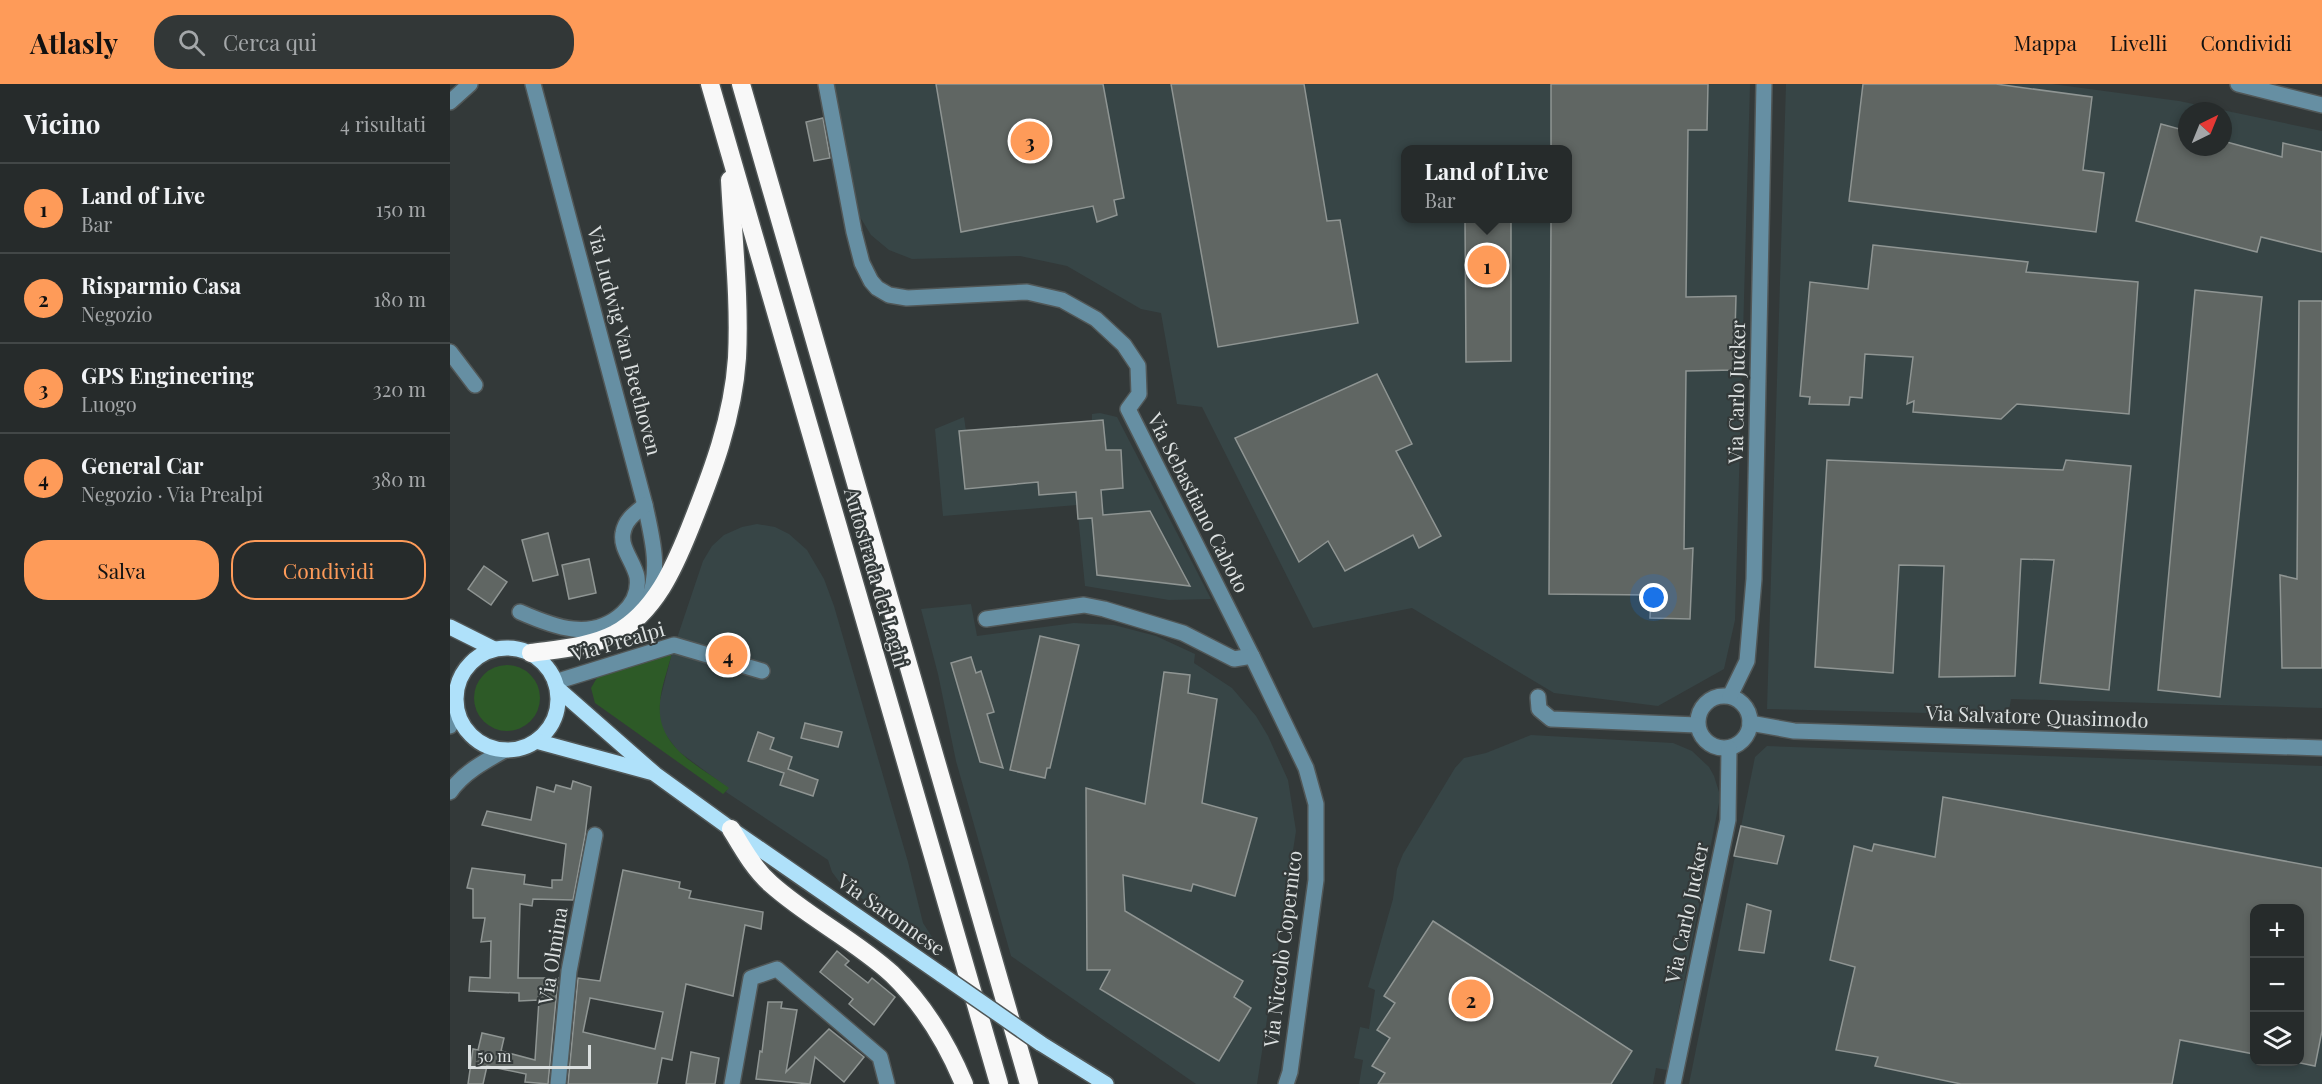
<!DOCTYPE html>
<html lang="it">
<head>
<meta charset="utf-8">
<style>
	body { margin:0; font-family:"Playfair Display",serif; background:#323737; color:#f1f3f6 }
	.controls { position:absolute; right:18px; bottom:18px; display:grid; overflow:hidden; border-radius:12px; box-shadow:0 3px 9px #0003 }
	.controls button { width:54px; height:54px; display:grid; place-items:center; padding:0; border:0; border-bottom:2px solid #424747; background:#262b2b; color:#f1f3f6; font:30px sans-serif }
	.compass { position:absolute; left:1728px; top:18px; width:54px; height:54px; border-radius:50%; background:#262b2b; box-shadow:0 3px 9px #0003; rotate:43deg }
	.scale { position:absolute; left:18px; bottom:15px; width:123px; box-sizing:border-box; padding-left:6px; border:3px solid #dce0e0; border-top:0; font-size:16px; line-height:21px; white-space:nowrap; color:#dce0e0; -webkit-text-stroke:4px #333939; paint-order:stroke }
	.you { position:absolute; left:1204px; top:514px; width:21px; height:21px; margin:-15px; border:4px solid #fff; border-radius:50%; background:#1a73e8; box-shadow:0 0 0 9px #1a73e833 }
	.badge { display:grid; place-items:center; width:39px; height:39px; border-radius:50%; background:#fe9b59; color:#111; font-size:20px; font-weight:700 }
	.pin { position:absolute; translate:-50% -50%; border:3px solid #fff; box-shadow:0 2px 6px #0006 }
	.popup { position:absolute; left:951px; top:61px; width:171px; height:78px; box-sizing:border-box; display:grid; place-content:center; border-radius:12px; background:#262b2b; filter:drop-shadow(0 2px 4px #0005); font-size:20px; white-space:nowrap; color:#a4a7a9 }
	.popup b { font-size:22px; color:#f1f3f6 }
	.popup::after { content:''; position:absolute; left:50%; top:100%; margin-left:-12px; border:12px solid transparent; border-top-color:#262b2b }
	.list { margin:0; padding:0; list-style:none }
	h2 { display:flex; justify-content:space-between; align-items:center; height:78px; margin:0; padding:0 24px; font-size:26px }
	h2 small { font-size:20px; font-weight:400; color:#a4a7a9 }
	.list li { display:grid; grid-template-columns:39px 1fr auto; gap:18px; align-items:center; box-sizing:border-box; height:90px; padding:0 24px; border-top:2px solid #424747 }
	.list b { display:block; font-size:22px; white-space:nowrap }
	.list p { margin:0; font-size:20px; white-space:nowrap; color:#a4a7a9 }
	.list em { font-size:20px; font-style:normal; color:#a4a7a9 }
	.actions { display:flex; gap:12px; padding:18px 24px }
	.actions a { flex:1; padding:14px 0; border:2px solid #fe9b59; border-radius:24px; text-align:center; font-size:21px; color:#fe9b59 }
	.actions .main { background:#fe9b59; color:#111 }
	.icon { flex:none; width:33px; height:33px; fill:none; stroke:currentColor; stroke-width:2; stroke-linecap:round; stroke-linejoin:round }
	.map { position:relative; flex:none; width:1872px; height:1000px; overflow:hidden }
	header { display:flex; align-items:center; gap:36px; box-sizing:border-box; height:84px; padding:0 30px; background:#fe9b59; color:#111 }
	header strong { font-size:28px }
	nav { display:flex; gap:33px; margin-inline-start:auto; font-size:21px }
	.search { width:420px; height:54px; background:#323737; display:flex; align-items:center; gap:15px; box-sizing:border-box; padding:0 21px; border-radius:24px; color:#a4a7a9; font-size:22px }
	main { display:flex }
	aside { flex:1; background:#262b2b }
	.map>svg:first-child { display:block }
</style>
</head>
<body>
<header>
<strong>Atlasly</strong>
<div class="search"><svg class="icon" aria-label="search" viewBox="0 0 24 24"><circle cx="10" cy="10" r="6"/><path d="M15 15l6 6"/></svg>Cerca qui</div>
<nav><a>Mappa</a><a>Livelli</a><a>Condividi</a></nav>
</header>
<main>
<aside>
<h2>Vicino<small>4 risultati</small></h2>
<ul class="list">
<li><span class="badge">1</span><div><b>Land of Live</b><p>Bar</p></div><em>150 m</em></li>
<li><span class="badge">2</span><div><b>Risparmio Casa</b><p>Negozio</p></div><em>180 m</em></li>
<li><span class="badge">3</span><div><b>GPS Engineering</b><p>Luogo</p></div><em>320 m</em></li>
<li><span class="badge">4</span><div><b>General Car</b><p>Negozio · Via Prealpi</p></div><em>380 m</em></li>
</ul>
<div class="actions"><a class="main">Salva</a><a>Condividi</a></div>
</aside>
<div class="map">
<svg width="1872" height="1000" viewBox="0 0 1872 1000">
	<rect width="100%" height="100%" fill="#333939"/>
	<g fill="#374546" fill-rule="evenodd">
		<path d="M384,0H1300L1285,536L1274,585L1208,622L1104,609L962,524L863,544L752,323L727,320L711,229L691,225L617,182L570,172L462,175L439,166L421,151L407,128ZM956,66H1118V134H956Z"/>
		<path d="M1336,0H1602L1729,17L1872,47V624L1561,615L1558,631L1317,625ZM1737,27H1773V63H1737Z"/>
		<path d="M650,329L667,333L761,515L719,516L635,502L627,421L493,432L485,345L514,333L516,347L642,337V330Z"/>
		<path d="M307,440L325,443L339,450L357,466L374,495L384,522L458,778L473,839L493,870L391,800L382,788L378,776L276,708L278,704L228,667L212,646L209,631L210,616L222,569L253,477L262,462L274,451L292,443Z"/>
		<path d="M521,520L527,552L624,539L664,541L706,552L745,570L744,579L782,604L806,632L818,652L838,696L846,747L807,1000H746L561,872L506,677L488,590L471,525Z"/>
		<path d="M1081,651L1223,659L1242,667L1259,683L1264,692L1269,708V719L1217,986L1206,984L1203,1000H909L913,976L904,974L910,943L919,945L925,906L918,903L943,815L947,785L953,770L1005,684L1014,674L1036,669Z"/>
		<path d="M1317,662L1872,682V1000H1239L1305,673ZM1804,824H1850V978H1804Z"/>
	</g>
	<g fill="#2d5a27">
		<path d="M222,569C218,585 211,603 210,619C206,663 248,681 279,704L273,710L145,619L141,604L148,592Z"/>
		<circle cx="57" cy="614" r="33"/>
	</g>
	<g fill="#606663" stroke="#8f9593" stroke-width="1.5" fill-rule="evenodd">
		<path d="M486,0H653L674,114L664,116L667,131L647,138L643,122L511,148Z"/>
		<path d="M721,0H854L877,137L890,136L908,239L768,263Z"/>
		<path d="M1101,0H1258L1257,46H1238L1236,213L1286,212L1284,286L1236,287L1234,465L1243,464L1240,535L1200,534L1201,511L1099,510L1101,135H1118V66H1101Z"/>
		<path d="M1413,0H1546L1642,13L1633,86L1654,89L1646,148L1399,117Z"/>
		<path d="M373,34L380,74L364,77L356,38Z"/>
		<path d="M1711,40L1737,47V63H1773V57L1832,73L1833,59L1872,68V168L1811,153L1807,168L1686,137Z"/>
		<path d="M1015,135H1061V277L1016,278Z"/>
		<path d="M1423,161L1578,178L1576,188L1688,198L1679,330L1567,320L1551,335L1463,328L1464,317L1457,320L1463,273L1415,270L1412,314L1400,313L1399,321L1359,320L1360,313L1350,312L1360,198L1418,205Z"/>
		<path d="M1745,206L1812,213L1770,613L1708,606Z"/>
		<path d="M1849,217H1872V584H1832L1830,491L1847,495Z"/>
		<path d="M927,290L962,360L946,367L991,452L969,464L963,451L895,487L878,457L849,478L785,354Z"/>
		<path d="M653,336L656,366H671L673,404L651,406L653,431L700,427L740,502L647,491L642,434L628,435L626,408L589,411L588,398L515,405L509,347Z"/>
		<path d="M1377,376L1613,386L1616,376L1681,382L1659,606L1590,599L1604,476L1571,475L1565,592L1489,593L1494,482L1449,481L1443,589L1365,583Z"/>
		<path d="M98,449L108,491L83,497L72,456Z"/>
		<path d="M139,475L146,509L119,515L112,481Z"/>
		<path d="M34,482L57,498L41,521L18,505Z"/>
		<path d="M590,552L629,561L600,684H597L595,694L560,686Z"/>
		<path d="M521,573L526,589L531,587L544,628L537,630L553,684L530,678L501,579Z"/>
		<path d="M714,588L740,591L738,609L767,615L752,719L807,734L785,812L743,800L741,807L673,791L675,827L793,897L784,913L801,924L769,977L650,905L660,886H637L636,704L695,720Z"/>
		<path d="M355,639L392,648L388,663L351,654Z"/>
		<path d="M308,648L324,654L320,665L342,673L338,685L368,696L363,712L330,701L334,689L298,677Z"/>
		<path d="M123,697L141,703L135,752L123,816L83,815L82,822L70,820L68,894H108L98,1000L75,998L76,990L37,982L33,1000H18L23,965L28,966L32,949L54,954L51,967L85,976L89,916L69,917V909L19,907L20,893L40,894L41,857L31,858L35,834H23V805L17,804L22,784L75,791L74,800L102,804V796H112L116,760L32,741L37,727L81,736L87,703L104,708L106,701L121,705Z"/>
		<path d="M1493,713L1872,784V947L1865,982L1850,979V825H1804V970L1730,956L1722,1000H1511L1425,982L1428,973L1386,966L1405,883L1380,876L1404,762L1422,767L1424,760L1485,773Z"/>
		<path d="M1291,742L1334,752L1327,780L1284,772Z"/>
		<path d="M173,786L230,798L229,804L241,807L239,814L313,828L311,845L295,841L283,912L236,900L222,976L212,974L207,1000H118L128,894L150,897ZM140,914L213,928L205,965L133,948Z"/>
		<path d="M1297,820L1321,827L1314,869L1289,866Z"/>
		<path d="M983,837L1182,967L1161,1000H928L935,989L922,982L940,954L927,946L945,919L934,912Z"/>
		<path d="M387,867L399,877L395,881L418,899L422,894L445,913L424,941L399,920L403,915L370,888Z"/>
		<path d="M318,918H332L331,924L347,926L336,988L379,945L414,973L394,998L365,973L360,1000L306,995L310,967L312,968Z"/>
		<path d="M241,968L269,974L265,1000H236Z"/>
	</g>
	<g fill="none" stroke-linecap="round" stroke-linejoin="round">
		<defs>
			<g id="minor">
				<path d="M83,0L195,421C202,453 211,486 198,517"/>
				<path d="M376,0L404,148L412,179L421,197L427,204L439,211L457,214L577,208L612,216L646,235L674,261L688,282L689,310L678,325L802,572"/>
				<path d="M1788,0L1872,21"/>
				<path d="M0,18L20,0"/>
				<path d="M0,268L25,301"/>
				<path d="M70,528C104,543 142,558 173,529C183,520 189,507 187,493C184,478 170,464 173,449C175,436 185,429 195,421"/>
				<path d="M536,535L634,521L654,525L733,549L784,575L802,572L856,684L866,720V796L840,988L836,1000"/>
				<path d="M105,598L224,561L312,587"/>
				<circle cx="1274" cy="638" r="26"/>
				<path d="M1280,612L1297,577L1304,495L1314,0"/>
				<path d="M1088,613L1089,625L1101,635L1247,641"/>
				<path d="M1300,639L1344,647L1872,664"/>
				<path d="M0,642L7,628"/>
				<path d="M0,708C13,689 35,677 55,666"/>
				<path d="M108,1000L119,887L145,751"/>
				<path d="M282,1000L301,894L327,885L430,973L437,1000"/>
				<path d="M1223,1000L1278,736L1279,664"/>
			</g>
			<g id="major">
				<path d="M0,543L44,565"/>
				<circle cx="57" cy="615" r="51"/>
				<path d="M107,604L205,690L281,745L492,891"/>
				<path d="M86,657L200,688"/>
				<path d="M590,959L656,1000"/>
			</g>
			<g id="highway">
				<path d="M260,0L549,1000"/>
				<path d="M291,0L579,1000"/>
				<path d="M81,569C109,565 140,563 165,550C205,528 224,484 240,444C262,389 283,334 287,274C290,215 283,155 280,96"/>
				<path d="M281,745C293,765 304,785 321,800C359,834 405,856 442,890C474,921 497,959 514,1000"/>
			</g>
		</defs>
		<use href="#minor" stroke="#515757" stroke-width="18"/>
		<use href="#major" stroke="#515757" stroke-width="18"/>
		<use href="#highway" stroke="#515757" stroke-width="21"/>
		<use href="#minor" stroke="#668fa3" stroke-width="15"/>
		<use href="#major" stroke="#afe1fa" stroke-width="15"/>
		<use href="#highway" stroke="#f8f8f8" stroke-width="18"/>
		<defs>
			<path id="major-bridge" d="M492,891L590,959"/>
		</defs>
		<use href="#major-bridge" stroke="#515757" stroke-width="18" stroke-linecap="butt"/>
		<use href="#major-bridge" stroke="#afe1fa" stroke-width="15"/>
	</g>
	<g text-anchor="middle" stroke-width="4.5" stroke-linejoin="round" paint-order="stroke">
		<g font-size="20" fill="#dce0e0" stroke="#333939">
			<text transform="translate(174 257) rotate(75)" y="7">Via Ludwig Van Beethoven</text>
			<text transform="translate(1287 308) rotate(-89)" y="7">Via Carlo Jucker</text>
			<text transform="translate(748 419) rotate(63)" y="7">Via Sebastiano Caboto</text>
			<text transform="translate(426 494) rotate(74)" y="7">Autostrada dei Laghi</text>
			<text transform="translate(168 558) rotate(-16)" y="7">Via Prealpi</text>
			<text transform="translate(1587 633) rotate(2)" y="7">Via Salvatore Quasimodo</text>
			<text transform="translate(1237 829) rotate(-78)" y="7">Via Carlo Jucker</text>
			<text transform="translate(441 831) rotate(35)" y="7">Via Saronnese</text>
			<text transform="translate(833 865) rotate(-83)" y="7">Via Niccolò Copernico</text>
			<text transform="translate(103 872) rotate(-81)" y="7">Via Olmina</text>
		</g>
	</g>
</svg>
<div class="controls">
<button>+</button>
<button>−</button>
<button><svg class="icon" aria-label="layers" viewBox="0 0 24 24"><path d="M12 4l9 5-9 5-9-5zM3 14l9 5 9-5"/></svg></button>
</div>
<svg class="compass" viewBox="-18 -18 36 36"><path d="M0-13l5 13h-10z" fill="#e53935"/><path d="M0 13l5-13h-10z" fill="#a4a7a9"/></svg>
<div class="scale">50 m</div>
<div class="you"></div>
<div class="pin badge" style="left:1037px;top:181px">1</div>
<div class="popup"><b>Land of Live</b>Bar</div>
<div class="pin badge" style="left:1021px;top:915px">2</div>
<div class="pin badge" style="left:580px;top:57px">3</div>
<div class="pin badge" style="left:278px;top:571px">4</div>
</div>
</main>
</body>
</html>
